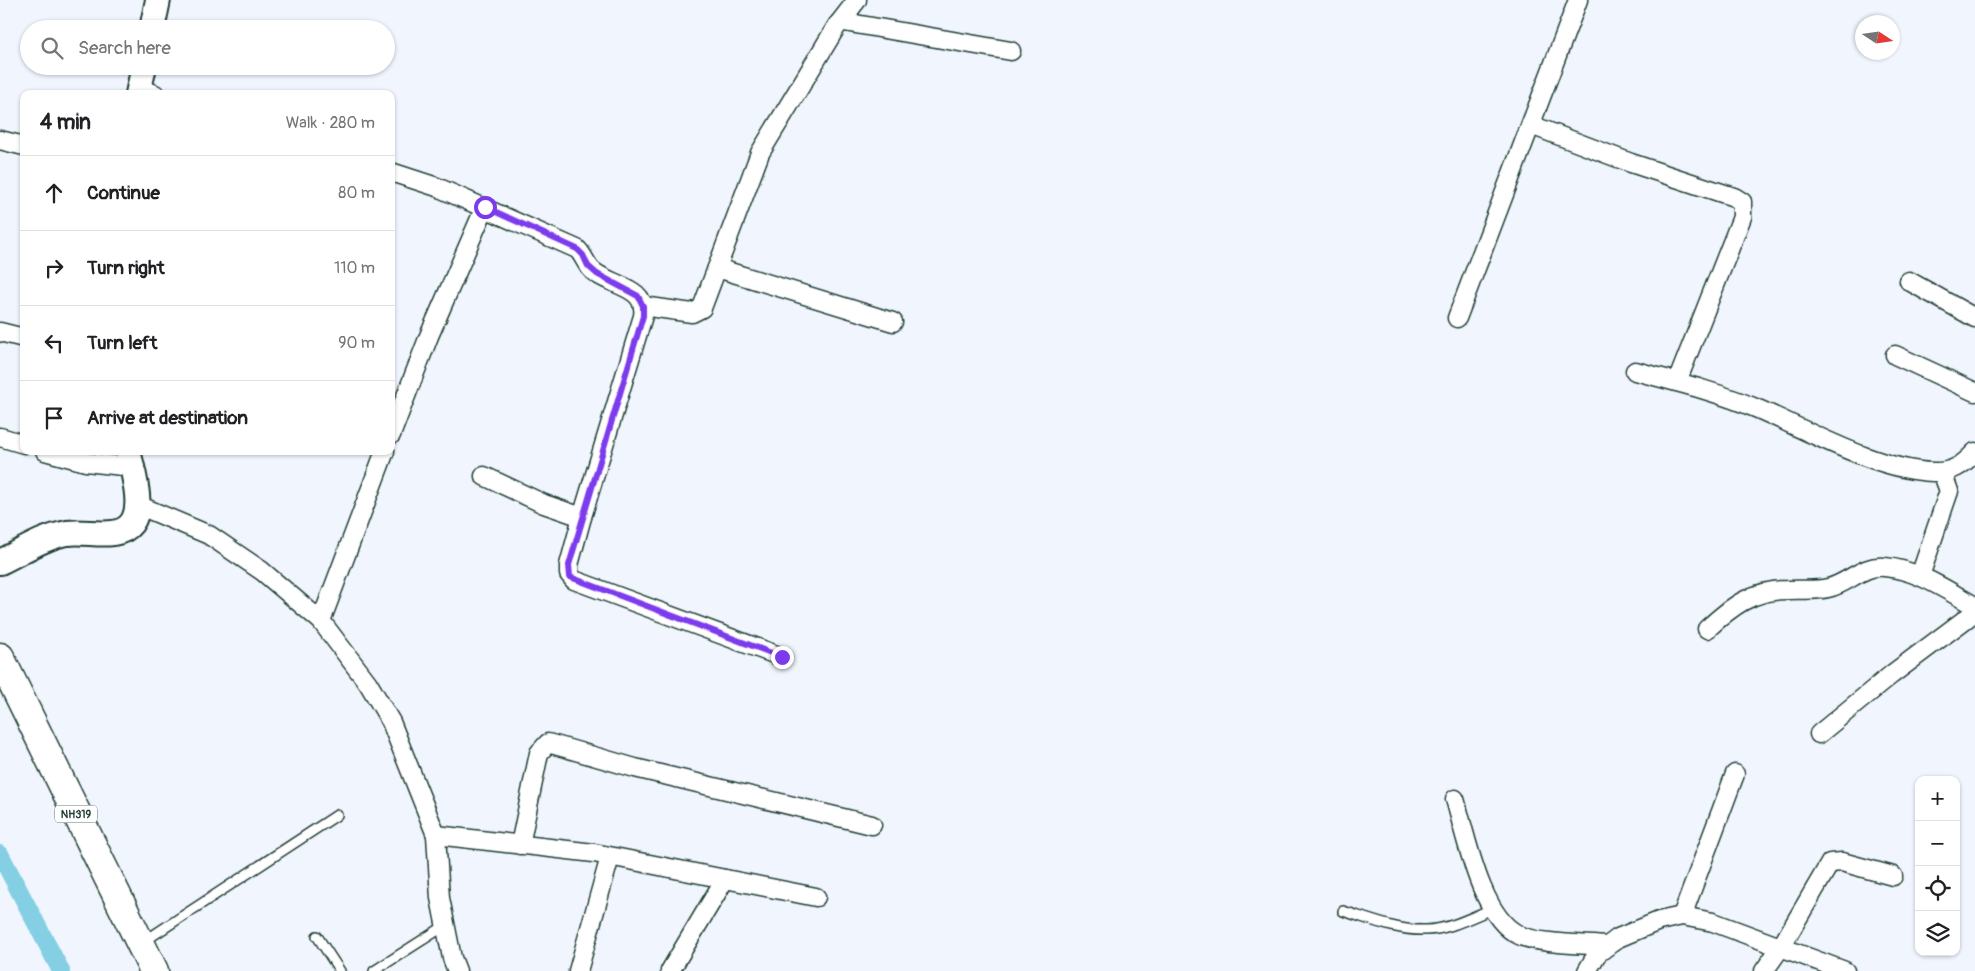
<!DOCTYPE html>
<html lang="en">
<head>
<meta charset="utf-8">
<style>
	body { margin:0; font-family:Pangolin,sans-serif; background:#f2f2f2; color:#202124 }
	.controls { position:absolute; right:15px; bottom:15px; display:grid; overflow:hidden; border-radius:10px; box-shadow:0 1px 4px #0004 }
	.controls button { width:45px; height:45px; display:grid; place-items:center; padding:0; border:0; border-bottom:1px solid #e0e0e0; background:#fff; color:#202124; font:25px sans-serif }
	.compass { position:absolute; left:1855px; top:15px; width:45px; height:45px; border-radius:50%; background:#fff; box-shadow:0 1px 4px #0004; rotate:102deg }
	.stop { position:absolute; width:15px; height:15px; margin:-11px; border:4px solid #7c3aed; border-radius:50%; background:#fff }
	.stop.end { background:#7c3aed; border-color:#fff; box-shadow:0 1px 5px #0008 }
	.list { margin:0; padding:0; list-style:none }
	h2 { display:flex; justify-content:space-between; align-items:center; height:65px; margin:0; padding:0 20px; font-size:21px }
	h2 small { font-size:16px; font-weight:400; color:#757577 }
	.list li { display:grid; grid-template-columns:32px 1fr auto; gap:15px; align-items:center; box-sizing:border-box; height:75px; padding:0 20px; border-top:1px solid #e0e0e0 }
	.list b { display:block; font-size:19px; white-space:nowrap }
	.list em { font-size:16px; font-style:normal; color:#757577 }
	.icon { flex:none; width:28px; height:28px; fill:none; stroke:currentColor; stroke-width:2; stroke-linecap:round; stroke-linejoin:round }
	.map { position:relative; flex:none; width:1975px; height:971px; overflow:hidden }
	.search { position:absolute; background:#fff; box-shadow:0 1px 4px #0004; left:20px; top:20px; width:375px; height:55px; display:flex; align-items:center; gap:12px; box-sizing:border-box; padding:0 18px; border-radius:28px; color:#757577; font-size:19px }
	.panel { position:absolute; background:#fff; box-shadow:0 1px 4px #0004; left:20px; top:90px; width:375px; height:365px; border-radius:10px }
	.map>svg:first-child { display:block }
</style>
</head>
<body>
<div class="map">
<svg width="1975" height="971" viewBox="0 0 1975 971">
	<rect width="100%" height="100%" fill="#f1f5fe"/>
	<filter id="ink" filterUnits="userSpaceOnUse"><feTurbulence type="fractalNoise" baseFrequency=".02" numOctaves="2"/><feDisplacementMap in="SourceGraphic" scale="10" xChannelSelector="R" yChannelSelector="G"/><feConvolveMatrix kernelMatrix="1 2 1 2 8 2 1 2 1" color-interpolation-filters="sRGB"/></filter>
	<g filter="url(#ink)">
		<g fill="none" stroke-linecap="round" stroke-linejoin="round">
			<path stroke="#84cfe3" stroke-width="18" d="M0,854L61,971"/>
			<defs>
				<g id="lane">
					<path d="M1343,911C1369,919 1397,931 1426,930C1448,930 1472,917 1492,909"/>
					<path d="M317,936L340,971"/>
					<path d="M143,942L337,815"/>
					<path d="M374,971L446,925"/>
				</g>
				<g id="street">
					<path d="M840,22L857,0"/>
					<path d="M139,88L155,94"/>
					<path d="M1531,125L1631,163L1734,197L1742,202V217L1677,382"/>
					<path d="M0,140L24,146"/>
					<path d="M391,172L437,187L577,249C584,255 585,264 593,271C610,286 648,286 643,316L582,517L569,565V574L574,580L782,657"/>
					<path d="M717,268L893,322"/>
					<path d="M1909,281L1975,318"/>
					<path d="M643,306L692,313L702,308L760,153L838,24L844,22L1011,51"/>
					<path d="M1457,318L1578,0"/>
					<path d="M0,332L24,338"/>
					<path d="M1895,355L1975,392"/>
					<path d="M1635,371C1677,382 1718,392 1758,409C1809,431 1877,470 1933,472C1952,473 1963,465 1975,452"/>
					<path d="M391,435L429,336L485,207"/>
					<path d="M0,437L24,444"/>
					<path d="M45,451L86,462L132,467"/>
					<path d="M484,476L544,504L582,517"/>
					<path d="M138,505L209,535L262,571L321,621L368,683L391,722L436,835L440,898L452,958L457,971"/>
					<path d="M1920,576L1949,491L1942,472"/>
					<path d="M321,621L385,451"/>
					<path d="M1707,629C1731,607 1752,590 1787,590C1800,589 1815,591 1828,588C1848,584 1863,564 1885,567C1918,570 1946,590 1975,606"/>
					<path d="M1819,734L1891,675L1975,612"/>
					<path d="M1455,799C1466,836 1481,918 1519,935C1538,944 1583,944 1606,946"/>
					<path d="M436,835L594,853L816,897"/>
					<path d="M520,845L539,753L548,743L635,768L872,825"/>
					<path d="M1682,916L1735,774"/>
					<path d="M578,971L610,857"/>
					<path d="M670,971L725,879"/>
					<path d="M1587,971L1597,954L1618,938L1659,921L1682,916L1713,922L1845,971"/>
					<path d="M1764,971L1781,947L1830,863L1842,862L1893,876"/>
				</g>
				<g id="secondary">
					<path d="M152,29L158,0"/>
					<path d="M138,94L144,66"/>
					<path d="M0,562C21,552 44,537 67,533C82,531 98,535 113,533C152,528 134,476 128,451"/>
				</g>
				<path id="highway" d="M0,657L154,971"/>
			</defs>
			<use href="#lane" stroke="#1f3d34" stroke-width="12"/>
			<use href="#street" stroke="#1f3d34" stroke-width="21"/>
			<use href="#secondary" stroke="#1f3d34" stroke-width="28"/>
			<use href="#highway" stroke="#1f3d34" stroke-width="31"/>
			<use href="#lane" stroke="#fff" stroke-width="9"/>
			<use href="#street" stroke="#fff" stroke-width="18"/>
			<use href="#secondary" stroke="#fff" stroke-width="24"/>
			<use href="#highway" stroke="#fff" stroke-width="28"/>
		</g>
	</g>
	<g fill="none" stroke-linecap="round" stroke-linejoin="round" filter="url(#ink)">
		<path stroke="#7c3aed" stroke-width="6" d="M485,207L577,249L583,255L588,266L597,274L638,296L643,306V316L569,565L570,577L782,657"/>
	</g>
	<g text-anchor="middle" stroke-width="5" stroke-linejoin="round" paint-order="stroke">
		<rect fill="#fff" stroke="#627771" stroke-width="1" x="55" y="805.5" width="42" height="17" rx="4"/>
		<g font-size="11" font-weight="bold" fill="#1f3d34">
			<text x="76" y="818">NH319</text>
		</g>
	</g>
</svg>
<div class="controls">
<button>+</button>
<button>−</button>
<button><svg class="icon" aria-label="locate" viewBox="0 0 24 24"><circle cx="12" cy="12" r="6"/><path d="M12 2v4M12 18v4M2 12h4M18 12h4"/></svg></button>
<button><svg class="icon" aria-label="layers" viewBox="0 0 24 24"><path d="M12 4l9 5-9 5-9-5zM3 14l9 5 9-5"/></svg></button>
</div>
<svg class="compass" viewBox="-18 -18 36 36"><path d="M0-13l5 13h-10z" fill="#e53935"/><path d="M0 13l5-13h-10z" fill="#757577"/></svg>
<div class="stop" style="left:485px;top:207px"></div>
<div class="stop end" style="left:782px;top:657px"></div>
<div class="search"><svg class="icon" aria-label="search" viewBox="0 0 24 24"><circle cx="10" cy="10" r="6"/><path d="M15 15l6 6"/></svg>Search here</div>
<section class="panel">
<h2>4 min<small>Walk · 280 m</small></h2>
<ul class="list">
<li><svg class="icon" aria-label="ahead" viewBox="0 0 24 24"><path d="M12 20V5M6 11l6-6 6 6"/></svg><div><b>Continue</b></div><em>80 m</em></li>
<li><svg class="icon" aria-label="right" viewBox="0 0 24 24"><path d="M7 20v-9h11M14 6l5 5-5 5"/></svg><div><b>Turn right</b></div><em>110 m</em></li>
<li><svg class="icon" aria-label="left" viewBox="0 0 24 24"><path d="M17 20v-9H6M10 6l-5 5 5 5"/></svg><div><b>Turn left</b></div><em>90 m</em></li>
<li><svg class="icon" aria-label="arrive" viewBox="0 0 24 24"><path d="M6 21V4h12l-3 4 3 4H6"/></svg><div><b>Arrive at destination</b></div></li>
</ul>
</section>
</div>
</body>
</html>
